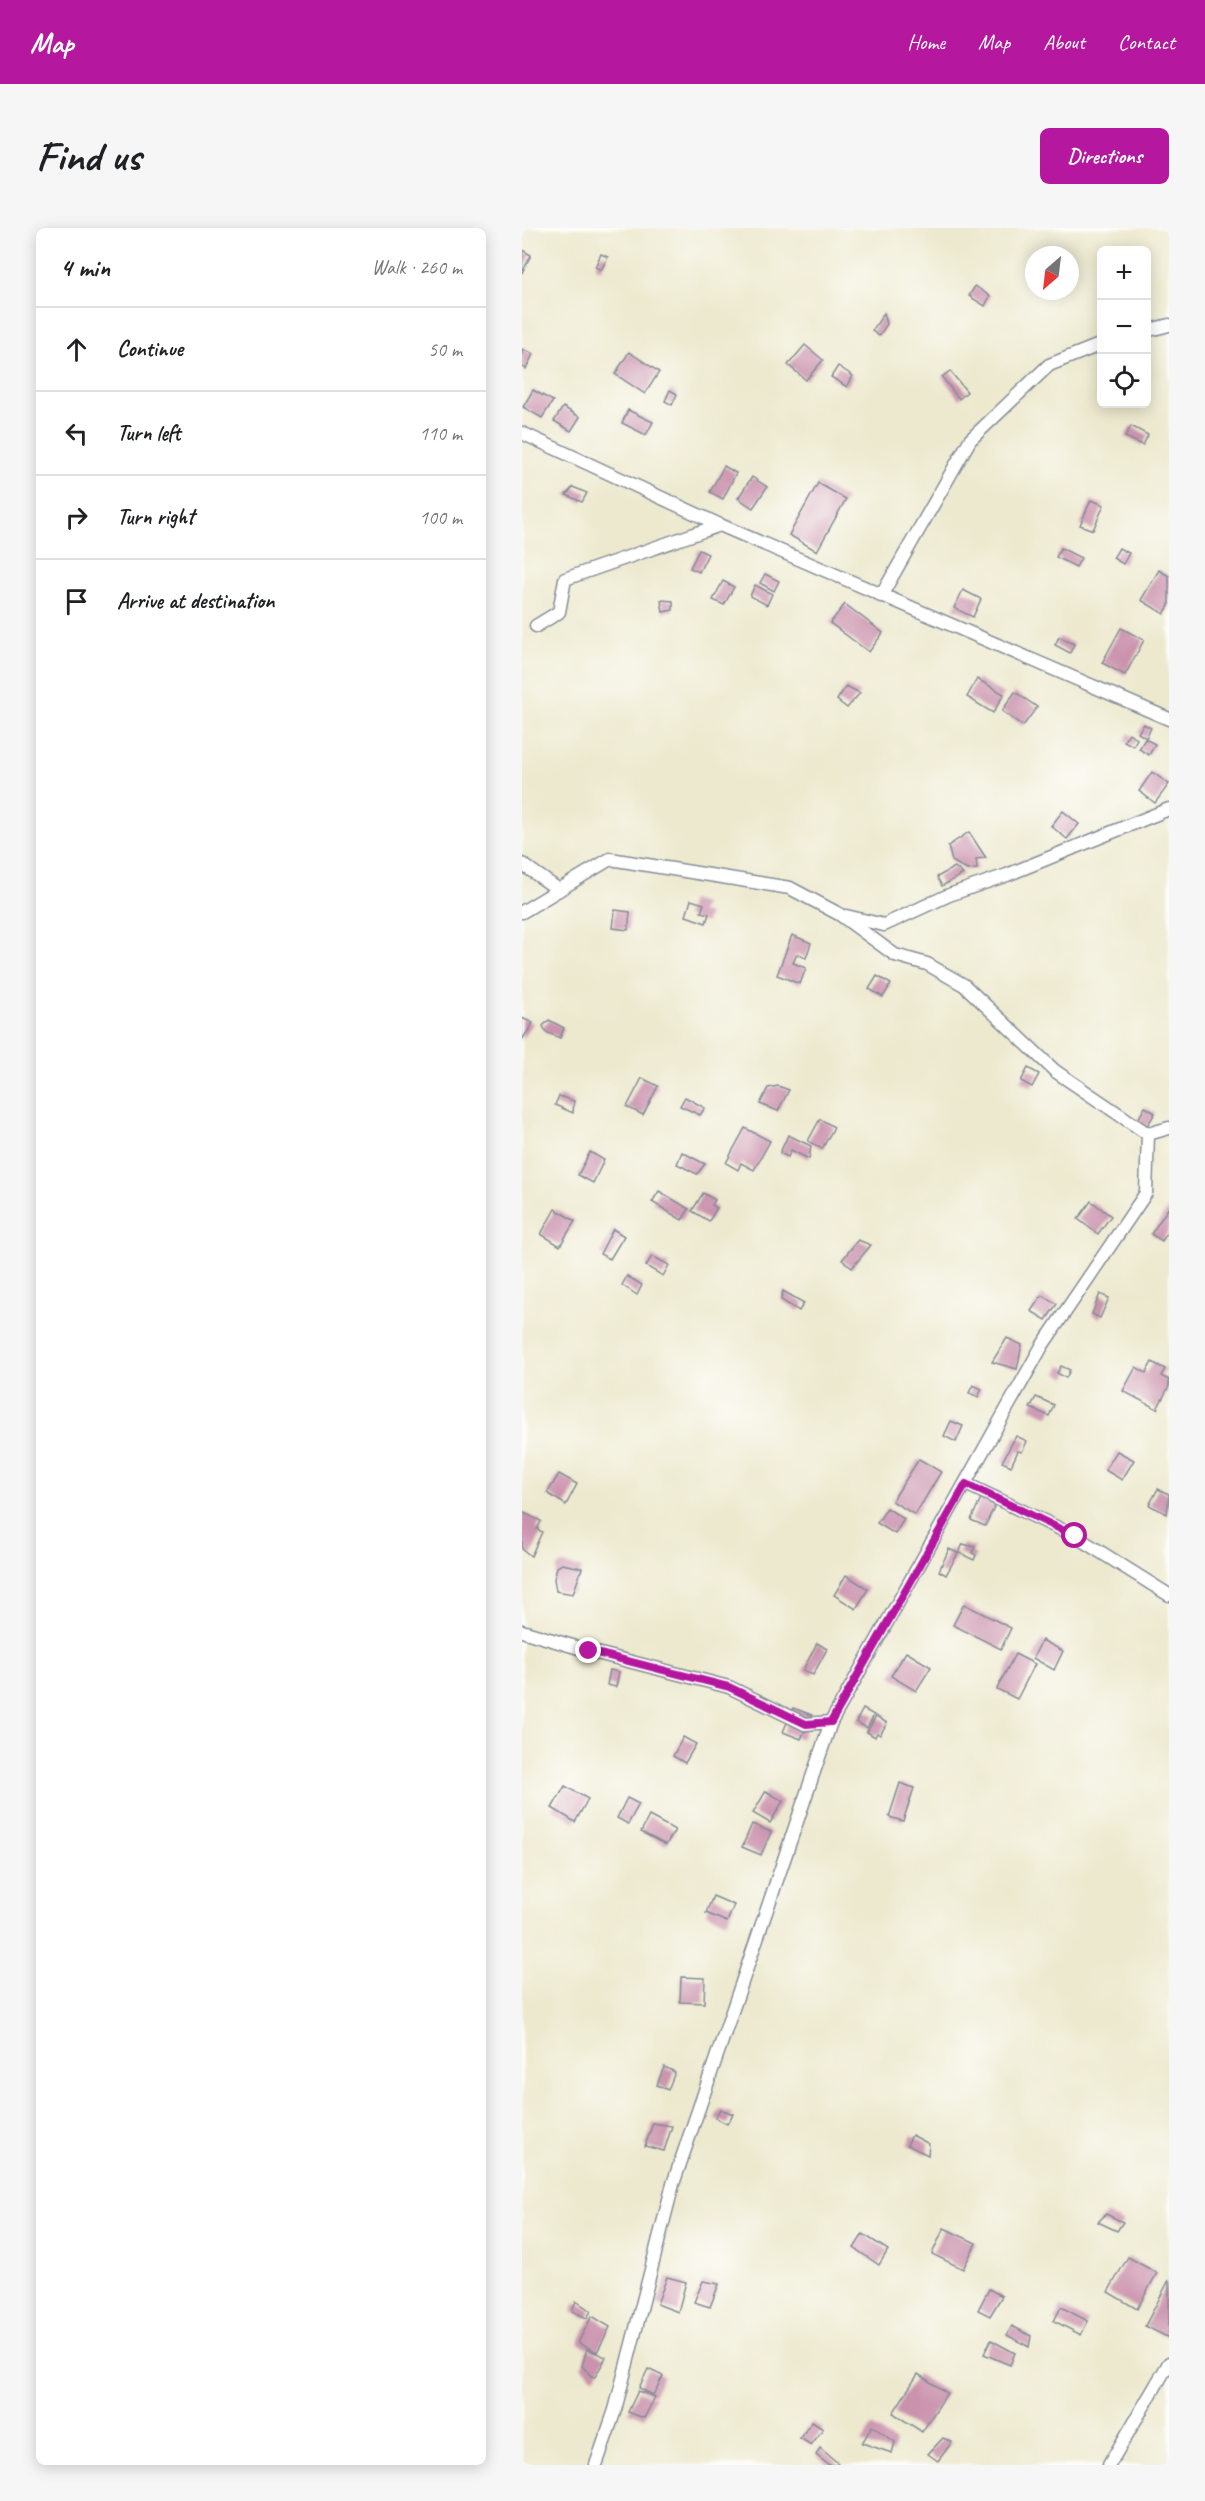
<!DOCTYPE html>
<html lang="en">
<head>
<meta charset="utf-8">
<style>
	body { margin:0; font-family:Caveat,sans-serif; background:#f6f6f6; color:#202124 }
	.controls { position:absolute; right:18px; top:18px; display:grid; overflow:hidden; border-radius:9px; box-shadow:0 3px 15px #0003 }
	.controls button { width:54px; height:54px; display:grid; place-items:center; padding:0; border:0; border-bottom:2px solid #e0e0e0; background:#fff; color:#202124; font:30px sans-serif }
	.compass { position:absolute; left:503px; top:18px; width:54px; height:54px; border-radius:50%; background:#fff; box-shadow:0 3px 15px #0003; rotate:208deg }
	.stop { position:absolute; width:18px; height:18px; margin:-14px; border:4px solid #b5179e; border-radius:50%; background:#fff }
	.stop.end { background:#b5179e; border-color:#fff; box-shadow:0 2px 6px #0008 }
	.list { margin:0; padding:0; list-style:none }
	h2 { display:flex; justify-content:space-between; align-items:center; height:78px; margin:0; padding:0 24px; font-size:26px }
	h2 small { font-size:20px; font-weight:400; color:#757577 }
	.list li { display:grid; grid-template-columns:39px 1fr auto; gap:18px; align-items:center; box-sizing:border-box; height:84px; padding:0 24px; border-top:2px solid #e0e0e0 }
	.list b { display:block; font-size:22px; white-space:nowrap }
	.list em { font-size:20px; font-style:normal; color:#757577 }
	.icon { flex:none; width:33px; height:33px; fill:none; stroke:currentColor; stroke-width:2; stroke-linecap:round; stroke-linejoin:round }
	.map { position:relative; flex:none; width:647px; height:2237px; overflow:hidden; border-radius:9px }
	header { display:flex; align-items:center; gap:36px; box-sizing:border-box; height:84px; padding:0 30px; background:#b5179e; color:#fff }
	header strong { font-size:28px }
	nav { display:flex; gap:33px; margin-inline-start:auto; font-size:21px }
	.intro { display:flex; align-items:center; justify-content:space-between; box-sizing:border-box; height:144px; padding:0 36px }
	h1 { margin:0; font-size:42px }
	.button { padding:15px 27px; border-radius:9px; background:#b5179e; color:#fff; font-size:21px; font-weight:700 }
	main { display:flex; gap:36px; padding:0 36px }
	aside { flex:1; background:#fff; border-radius:9px; box-shadow:0 3px 15px #0003 }
	.map>svg:first-child { display:block }
</style>
</head>
<body>
<header>
<strong>Map</strong>
<nav><a>Home</a><a>Map</a><a>About</a><a>Contact</a></nav>
</header>
<div class="intro"><h1>Find us</h1><a class="button">Directions</a></div>
<main>
<aside>
<h2>4 min<small>Walk · 260 m</small></h2>
<ul class="list">
<li><svg class="icon" aria-label="ahead" viewBox="0 0 24 24"><path d="M12 20V5M6 11l6-6 6 6"/></svg><div><b>Continue</b></div><em>50 m</em></li>
<li><svg class="icon" aria-label="left" viewBox="0 0 24 24"><path d="M17 20v-9H6M10 6l-5 5 5 5"/></svg><div><b>Turn left</b></div><em>110 m</em></li>
<li><svg class="icon" aria-label="right" viewBox="0 0 24 24"><path d="M7 20v-9h11M14 6l5 5-5 5"/></svg><div><b>Turn right</b></div><em>100 m</em></li>
<li><svg class="icon" aria-label="arrive" viewBox="0 0 24 24"><path d="M6 21V4h12l-3 4 3 4H6"/></svg><div><b>Arrive at destination</b></div></li>
</ul>
</aside>
<div class="map">
<svg width="647" height="2237" viewBox="0 0 647 2237">
	<rect width="100%" height="100%" fill="#fdfcf7"/>
	<filter id="ink" filterUnits="userSpaceOnUse"><feTurbulence type="fractalNoise" baseFrequency=".0167" numOctaves="2"/><feDisplacementMap in="SourceGraphic" scale="12" xChannelSelector="R" yChannelSelector="G"/><feConvolveMatrix kernelMatrix="1 2 1 2 8 2 1 2 1" color-interpolation-filters="sRGB"/></filter>
	<filter id="wash" filterUnits="userSpaceOnUse"><feTurbulence type="fractalNoise" baseFrequency=".008" numOctaves="4" result="noise"/><feDisplacementMap in="SourceGraphic" scale="24" xChannelSelector="R" yChannelSelector="G"/><feGaussianBlur stdDeviation="1.35" result="paint"/><feColorMatrix in="noise" values="0 0 0 0 0 0 0 0 0 0 0 0 0 0 0 0 0 1.4 0 .05"/><feComposite in="paint" operator="in"/></filter>
	<g filter="url(#wash)">
		<rect width="100%" height="100%" fill="#ede9cf"/>
		<g id="blocks">
			<g fill="#ca92ad">
				<path d="M0,22L9,27L0,45Z"/>
				<path d="M79,26L86,29L79,42L73,39Z"/>
				<path d="M453,58L468,68L463,78L447,68Z"/>
				<path d="M362,85L365,96L357,108L350,103Z"/>
				<path d="M283,117L301,132L284,152L266,137Z"/>
				<path d="M0,121L11,126L4,141L0,139Z"/>
				<path d="M107,124L137,144L123,166L93,146Z"/>
				<path d="M316,138L331,148L325,159L309,149Z"/>
				<path d="M428,143L445,164L437,171L420,149Z"/>
				<path d="M11,162L31,173L20,190L1,179Z"/>
				<path d="M148,162L155,166L150,177L143,173Z"/>
				<path d="M41,179L58,189L49,203L32,193Z"/>
				<path d="M106,182L131,194L124,207L100,195Z"/>
				<path d="M609,198L626,207L621,217L603,209Z"/>
				<path d="M202,238L214,245L201,271L188,264Z"/>
				<path d="M230,249L245,259L231,280L216,270Z"/>
				<path d="M296,255L324,271L295,323L267,307Z"/>
				<path d="M51,259L65,265L60,274L44,267Z"/>
				<path d="M569,272L582,277L571,302L558,297Z"/>
				<path d="M539,320L559,330L554,339L534,329Z"/>
				<path d="M597,320L607,325L601,336L591,330Z"/>
				<path d="M177,322L186,326L177,344L168,340Z"/>
				<path d="M637,342L647,348V378L642,386L619,372Z"/>
				<path d="M243,346L257,353L252,363L238,355Z"/>
				<path d="M201,353L212,359L202,377L191,372Z"/>
				<path d="M233,357L250,366L245,377L228,368Z"/>
				<path d="M441,362L459,371L451,389L432,380Z"/>
				<path d="M139,372L151,373V382L141,384Z"/>
				<path d="M323,376L361,405L347,424L308,395Z"/>
				<path d="M599,400L622,412L603,447L580,435Z"/>
				<path d="M537,409L552,416L548,425L533,417Z"/>
				<path d="M455,451L482,466L471,485L445,469Z"/>
				<path d="M324,458L338,465L325,480L315,472Z"/>
				<path d="M493,464L515,479L501,498L480,483Z"/>
				<path d="M622,496L629,500L624,510L616,505Z"/>
				<path d="M607,505L615,511L611,518L602,513Z"/>
				<path d="M623,511L633,516L627,527L617,521Z"/>
				<path d="M630,544L647,556L633,575L617,563Z"/>
				<path d="M541,583L557,596L545,611L529,598Z"/>
				<path d="M447,604L464,630L454,631L455,641L445,642L430,633L426,618Z"/>
				<path d="M433,639L441,646L420,658L415,649Z"/>
				<path d="M169,672L182,676L179,684L187,686L184,695L164,688Z"/>
				<path d="M93,682L108,684L106,702L91,700Z"/>
				<path d="M270,707L289,715L284,730L275,726L271,735L284,740L278,756L255,747Z"/>
				<path d="M355,748L369,756L361,769L347,761Z"/>
				<path d="M0,790L11,795L0,812Z"/>
				<path d="M27,792L42,800L38,810L24,804L21,798Z"/>
				<path d="M506,840L517,846L510,859L499,853Z"/>
				<path d="M120,850L136,858L121,887L105,879Z"/>
				<path d="M256,858L267,862L256,883L238,876L246,860Z"/>
				<path d="M37,868L52,873L51,885L33,877Z"/>
				<path d="M163,869L183,880L178,887L158,878Z"/>
				<path d="M623,879L633,885L624,900L614,895Z"/>
				<path d="M298,891L312,899L300,921L286,913Z"/>
				<path d="M223,900L248,913L232,942L219,935L216,942L204,935Z"/>
				<path d="M266,907L289,918L287,931L269,922L266,929L258,925Z"/>
				<path d="M68,924L82,932L71,955L56,947Z"/>
				<path d="M160,924L183,936L175,946L155,936Z"/>
				<path d="M137,963L167,981L160,992L130,974Z"/>
				<path d="M181,965L193,972L190,977L195,980L187,993L170,983Z"/>
				<path d="M569,973L589,988L576,1006L556,991Z"/>
				<path d="M647,979V1002L640,1013L629,1006Z"/>
				<path d="M33,981L53,993L38,1018L19,1006Z"/>
				<path d="M91,1001L102,1008L88,1031L78,1026Z"/>
				<path d="M336,1012L349,1017L330,1040L320,1032Z"/>
				<path d="M130,1028L147,1037L141,1048L124,1038Z"/>
				<path d="M105,1048L120,1057L115,1067L100,1057Z"/>
				<path d="M261,1063L282,1075L277,1083L259,1072Z"/>
				<path d="M578,1066L587,1070L578,1090L570,1086Z"/>
				<path d="M520,1067L535,1076L524,1092L509,1083Z"/>
				<path d="M485,1110L500,1117L495,1141L470,1134Z"/>
				<path d="M630,1134L643,1141L639,1148L647,1152V1158L635,1181L601,1163L614,1139L624,1145Z"/>
				<path d="M539,1138L548,1142L544,1150L535,1145Z"/>
				<path d="M451,1157L460,1161L456,1169L447,1165Z"/>
				<path d="M514,1169L532,1177L527,1188L508,1180Z"/>
				<path d="M429,1193L441,1198L434,1214L422,1208Z"/>
				<path d="M494,1208L505,1213L500,1224L496,1223L489,1238L480,1234Z"/>
				<path d="M595,1223L612,1232L600,1252L583,1242Z"/>
				<path d="M397,1231L419,1244L393,1287L370,1273Z"/>
				<path d="M37,1246L55,1256L44,1277L25,1265Z"/>
				<path d="M636,1261L647,1266L645,1286L627,1277Z"/>
				<path d="M459,1270L473,1277L463,1298L449,1292Z"/>
				<path d="M365,1280L382,1291L373,1306L355,1295Z"/>
				<path d="M0,1284L19,1293L15,1301L20,1304L9,1328L0,1321Z"/>
				<path d="M441,1316L453,1319L450,1325L454,1327L452,1332L437,1325Z"/>
				<path d="M427,1321L436,1325L424,1347L417,1343Z"/>
				<path d="M40,1336L60,1340L51,1366L34,1363L32,1351L35,1339Z"/>
				<path d="M324,1347L346,1361L334,1381L312,1367Z"/>
				<path d="M442,1376L489,1400L479,1421L431,1397Z"/>
				<path d="M520,1412L541,1423L532,1442L511,1430Z"/>
				<path d="M295,1415L305,1421L291,1447L281,1442Z"/>
				<path d="M384,1424L409,1439L394,1463L369,1448Z"/>
				<path d="M493,1426L513,1436L495,1471L475,1461Z"/>
				<path d="M88,1442L97,1444L94,1459L85,1457Z"/>
				<path d="M271,1480L290,1487L279,1511L261,1504Z"/>
				<path d="M341,1481L352,1487L345,1500L334,1494Z"/>
				<path d="M354,1488L365,1495L358,1507L355,1505L353,1509L345,1504Z"/>
				<path d="M161,1509L174,1516L163,1535L151,1528Z"/>
				<path d="M378,1555L392,1560L381,1593L367,1589Z"/>
				<path d="M43,1558L66,1571L53,1594L30,1580Z"/>
				<path d="M244,1563L261,1573L248,1595L231,1585Z"/>
				<path d="M105,1570L117,1576L106,1596L95,1590Z"/>
				<path d="M127,1588L153,1602L144,1617L119,1604Z"/>
				<path d="M230,1596L249,1604L239,1627L220,1619Z"/>
				<path d="M191,1668L212,1677L205,1694L184,1685Z"/>
				<path d="M159,1749L183,1750L182,1775L158,1774Z"/>
				<path d="M142,1839L153,1844L146,1862L135,1857Z"/>
				<path d="M198,1881L211,1886L205,1896L193,1890Z"/>
				<path d="M131,1895L150,1898L142,1923L123,1918Z"/>
				<path d="M390,1907L407,1916L406,1927L385,1917Z"/>
				<path d="M584,1986L601,1994L595,2003L576,1994Z"/>
				<path d="M422,2000L454,2015L441,2041L410,2026Z"/>
				<path d="M341,2006L366,2022L357,2037L332,2020Z"/>
				<path d="M606,2029L635,2045L615,2081L586,2064Z"/>
				<path d="M145,2049L164,2054L156,2084L135,2076Z"/>
				<path d="M647,2052V2110L623,2098Z"/>
				<path d="M181,2053L197,2056L188,2079L172,2074Z"/>
				<path d="M467,2061L480,2068L468,2088L456,2082Z"/>
				<path d="M54,2073L69,2083L65,2090L50,2083Z"/>
				<path d="M539,2079L566,2093L559,2107L532,2093Z"/>
				<path d="M70,2088L88,2099L75,2124L56,2115Z"/>
				<path d="M490,2098L509,2108L507,2119L485,2107Z"/>
				<path d="M469,2112L493,2125L488,2137L462,2126Z"/>
				<path d="M65,2121L84,2129L73,2149L69,2148L60,2138Z"/>
				<path d="M126,2141L141,2148L131,2167L117,2160Z"/>
				<path d="M396,2146L425,2165L400,2204L371,2185Z"/>
				<path d="M116,2163L133,2169L122,2190L106,2184Z"/>
				<path d="M290,2194L301,2201L289,2217L278,2210Z"/>
				<path d="M350,2198L373,2214L370,2225L340,2215Z"/>
				<path d="M421,2210L430,2214L416,2233L406,2226Z"/>
				<path d="M298,2220L316,2235L314,2237H307L294,2227Z"/>
			</g>
		</g>
	</g>
	<g filter="url(#ink)">
		<use href="#blocks" fill-opacity="0" stroke="#848c96" stroke-width="1.5"/>
		<g fill="none" stroke-linecap="round" stroke-linejoin="round">
			<defs>
				<g id="minor">
					<path d="M624,103L647,97"/>
					<path d="M0,205L198,297L647,491"/>
					<path d="M359,368L448,212L527,137L580,116"/>
					<path d="M14,398L37,384L43,351L198,297"/>
					<path d="M0,636L37,662"/>
					<path d="M0,684L88,631L268,660L317,686L373,727L405,736L442,757L533,843L626,906"/>
					<path d="M324,688L362,697L427,667L485,647L647,581"/>
					<path d="M444,1256L553,1308L647,1367"/>
					<path d="M0,1403L67,1423L207,1459L283,1496L309,1494L151,1956L93,2182L74,2237"/>
					<path d="M309,1494L520,1118L624,965L626,906L647,900"/>
					<path d="M587,2237L647,2135"/>
				</g>
			</defs>
			<use href="#minor" stroke="#848c96" stroke-width="15"/>
			<use href="#minor" stroke="#fff" stroke-width="12"/>
		</g>
	</g>
	<g fill="none" stroke-linecap="round" stroke-linejoin="round" filter="url(#ink)">
		<path stroke="#b5179e" stroke-width="8" d="M67,1423L207,1459L284,1496L309,1494L444,1256L553,1308"/>
	</g>
</svg>
<div class="controls">
<button>+</button>
<button>−</button>
<button><svg class="icon" aria-label="locate" viewBox="0 0 24 24"><circle cx="12" cy="12" r="6"/><path d="M12 2v4M12 18v4M2 12h4M18 12h4"/></svg></button>
</div>
<svg class="compass" viewBox="-18 -18 36 36"><path d="M0-13l5 13h-10z" fill="#e53935"/><path d="M0 13l5-13h-10z" fill="#757577"/></svg>
<div class="stop" style="left:553px;top:1308px"></div>
<div class="stop end" style="left:67px;top:1423px"></div>
</div>
</main>
</body>
</html>
